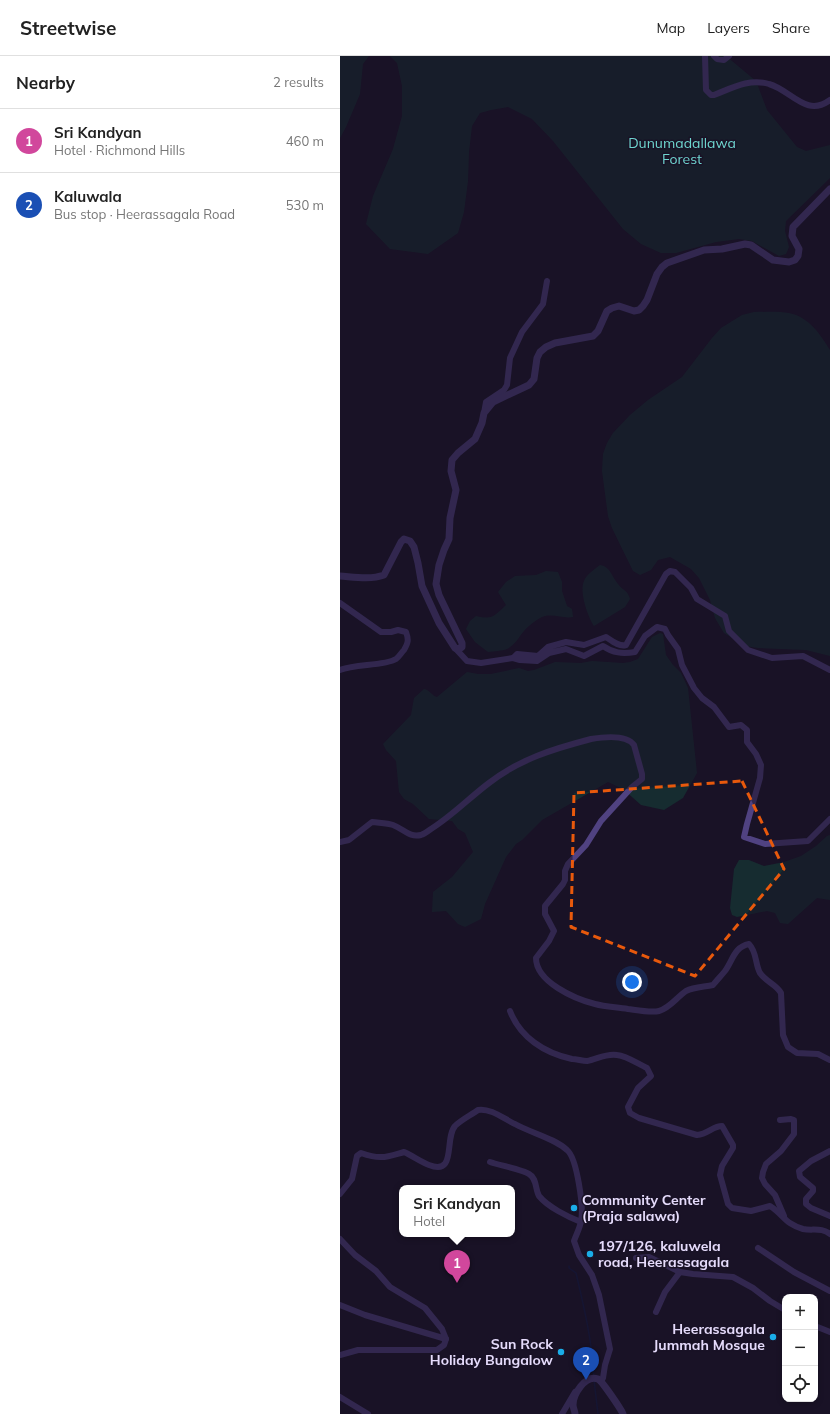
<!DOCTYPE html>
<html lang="en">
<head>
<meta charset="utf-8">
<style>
	body { margin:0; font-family:Mulish,sans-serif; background:#f2f2f2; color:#222 }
	.controls { position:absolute; right:12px; bottom:12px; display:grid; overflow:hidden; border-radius:8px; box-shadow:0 2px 6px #0003 }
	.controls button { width:36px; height:36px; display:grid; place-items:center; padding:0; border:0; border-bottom:1px solid #e0e0e0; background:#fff; color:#222; font:20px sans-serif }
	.you { position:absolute; left:292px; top:926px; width:14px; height:14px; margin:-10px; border:3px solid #fff; border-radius:50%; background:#1a73e8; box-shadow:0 0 0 6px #1a73e833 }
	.badge { display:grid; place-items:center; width:26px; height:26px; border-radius:50%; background:#1e617b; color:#fff; font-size:13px; font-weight:700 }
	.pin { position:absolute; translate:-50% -33px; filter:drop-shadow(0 1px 2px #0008) }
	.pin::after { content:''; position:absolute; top:21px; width:14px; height:12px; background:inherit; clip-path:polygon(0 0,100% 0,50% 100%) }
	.popup { position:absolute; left:59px; top:1129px; width:116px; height:52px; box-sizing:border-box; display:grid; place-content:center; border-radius:8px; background:#fff; filter:drop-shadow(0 1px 3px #0005); font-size:13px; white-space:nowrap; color:#767676 }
	.popup b { font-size:15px; color:#222 }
	.popup::after { content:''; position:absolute; left:50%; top:100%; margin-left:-8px; border:8px solid transparent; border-top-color:#fff }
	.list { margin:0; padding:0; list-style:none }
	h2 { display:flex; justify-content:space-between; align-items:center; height:52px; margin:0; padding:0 16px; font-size:17px }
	h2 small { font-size:13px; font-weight:400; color:#767676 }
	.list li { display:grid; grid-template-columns:26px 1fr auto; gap:12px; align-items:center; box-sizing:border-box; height:64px; padding:0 16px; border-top:1px solid #e0e0e0 }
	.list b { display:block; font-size:15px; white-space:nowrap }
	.list p { margin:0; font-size:13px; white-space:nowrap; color:#767676 }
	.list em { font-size:13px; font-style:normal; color:#767676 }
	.icon { flex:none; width:22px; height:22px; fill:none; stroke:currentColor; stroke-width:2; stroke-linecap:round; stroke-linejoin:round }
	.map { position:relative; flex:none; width:490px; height:1358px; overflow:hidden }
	header { display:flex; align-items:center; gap:24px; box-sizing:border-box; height:56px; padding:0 20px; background:#fff; border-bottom:1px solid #e0e0e0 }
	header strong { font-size:19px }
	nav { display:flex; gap:22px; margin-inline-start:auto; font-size:14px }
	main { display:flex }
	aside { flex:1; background:#fff }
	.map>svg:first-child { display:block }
</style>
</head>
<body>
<header>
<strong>Streetwise</strong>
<nav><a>Map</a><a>Layers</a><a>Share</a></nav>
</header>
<main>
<aside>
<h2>Nearby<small>2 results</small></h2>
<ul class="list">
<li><span class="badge" style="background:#d1479c">1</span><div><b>Sri Kandyan</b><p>Hotel · Richmond Hills</p></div><em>460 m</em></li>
<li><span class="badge" style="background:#1a4fb4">2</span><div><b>Kaluwala</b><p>Bus stop · Heerassagala Road</p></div><em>530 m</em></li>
</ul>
</aside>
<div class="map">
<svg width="490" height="1358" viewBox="0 0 490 1358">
	<rect width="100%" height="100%" fill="#191226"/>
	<g fill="#162c30">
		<path d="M0,0H29L23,8L20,38L6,71L0,82Z"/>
		<path d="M50,0H386L416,25L427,54L457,91L466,95L490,89V122L446,165L445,175L449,191L446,198L439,200L412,185L399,183L376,186L336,197H321L301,188L283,173L213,85L192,63L168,51L151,54L140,57L132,70L129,96L128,125L124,156L118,177L88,198L50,193L26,168L33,140L53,93L62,60V30L57,7Z"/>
		<path d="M414,256C425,256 438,255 449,257C469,261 480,278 490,294V600L466,594L418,592L405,590L384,577L375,562L370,544L359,522L351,513L330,501L318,504L311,514L300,519L293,515L272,472L268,460L262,415L263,398L267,387L273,377L290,359L308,344L342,321L372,282L381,272L402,259Z"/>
		<path d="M260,509C270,510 272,521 278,528C283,535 287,533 290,543L285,551L254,570C248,561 239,536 244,525C246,519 255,513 260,509Z"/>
		<path d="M206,515L218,516L222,526V535L227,550L232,553L233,561C223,563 213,557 202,561C196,564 188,570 184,575C178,582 176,588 167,593C162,595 154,595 148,596L135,586L126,573L130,565L136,560C153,564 154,560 166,549L158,536L166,526L175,520L196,519Z"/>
		<path d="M320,577L323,578L326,599L333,609L341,617L348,632L357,717L343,742L324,754L301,749L283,733L268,726L202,764L182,784L176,788L166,801L145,848L141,863L125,871L118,868L106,855L92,856L93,836L112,821L133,796L125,777L118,773L112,765L89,763L73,748L64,743L59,736L56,705L46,694L43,688L71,659L74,642L84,633C90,634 92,640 97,641L127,616L138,618H151L179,612L188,615L194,614L215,606L241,607L252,605L283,607L290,606L298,603L312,581Z"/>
		<path d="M490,779V844L477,842L448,868L440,867L435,857L427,855L397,861L392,859L390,852L394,813L399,804H409L424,810L444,806L461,800L476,790L487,780Z"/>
	</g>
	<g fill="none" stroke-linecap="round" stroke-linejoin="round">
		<g stroke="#101942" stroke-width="1.5">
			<path d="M229,1210V1212L236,1217C244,1251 252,1285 254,1320"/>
			<path d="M254,1324L258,1358"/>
		</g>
		<g stroke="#504281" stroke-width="6">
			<path d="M365,0L366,34L371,39H374C392,32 409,22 429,28C451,34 466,62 490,44"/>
			<path d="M374,0L377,3L384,4L389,0"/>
			<path d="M144,357L146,346L164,334L167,329L170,302L182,276L203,248L207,225"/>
			<path d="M0,547L41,576H51L58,574L66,576C69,584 68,587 64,594C61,597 59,601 56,603C44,610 15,608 0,614"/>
			<path d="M115,592L127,605L141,607L173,602"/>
			<path d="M490,614L463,600L432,602L408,594L389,575L385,560L357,543L351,532L335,516L330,515L326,518L286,589C279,591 272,585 266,581L244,589L226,586L208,591L198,600L177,598L173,602L180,604L197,605L209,597L226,593L244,600L263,590C273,597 282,598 295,596L305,580L317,571L325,573L328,579L338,593L342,609L354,632L362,642L374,651L389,671L401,669L407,674V686L416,698L421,709L420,722L407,768L404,781L425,788L468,785L490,763"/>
			<path d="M0,786L9,784L32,766C39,767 47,767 53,769C64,773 69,782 81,779C84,778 88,775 91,773C112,760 129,742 149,727C180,703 213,693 251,683C263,681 286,678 294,689L302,718V723L292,731L261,765L246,789L228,808L225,815V824L223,828L205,850V858L214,875L209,885L196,902C196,926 235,943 255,948C266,951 277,951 288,953C296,954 311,957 319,955C330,952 337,941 346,935C354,931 364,931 373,929C377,924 381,920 385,915C393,904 394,891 409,888C417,896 415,908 420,917C426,926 436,928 441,937L443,979L448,991L457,997L478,998L490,1004"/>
			<path d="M170,955C180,981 204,997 232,1003C237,1003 242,1005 247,1005C257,1003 267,997 277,999C287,1000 298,1008 307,1012L311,1020L298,1032L288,1051L290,1057L299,1062L357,1079C368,1078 373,1070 382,1070L393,1089V1092L382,1110L380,1119L388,1148L392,1152L411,1155L430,1150C444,1159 445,1168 463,1173C472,1175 482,1171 490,1178"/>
			<path d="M440,1064L451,1063L454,1064V1078L441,1095L426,1108L423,1116L422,1122L425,1128L435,1139L444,1160"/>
			<path d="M490,1095L471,1105L459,1115L460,1121L473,1132V1135L466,1143V1148L471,1152L490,1160"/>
			<path d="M150,1106C159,1109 183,1114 189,1118C197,1122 195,1133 199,1140C208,1151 228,1161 241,1166"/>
			<path d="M0,1138L12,1123L17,1100L21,1097C41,1104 46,1101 64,1096C73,1100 81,1106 89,1109C117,1120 104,1083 115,1070C121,1064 131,1059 138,1054C151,1052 164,1063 175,1068C191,1077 214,1082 227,1094C237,1102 244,1152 241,1165C240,1172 236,1179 234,1185L239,1199L252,1219L259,1239L270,1293L265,1309L263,1322L261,1326"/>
			<path d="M0,1183L15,1199L36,1215L50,1231L85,1252L102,1273L106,1283L104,1289L97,1294H18L0,1299"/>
			<path d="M418,1192L454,1216L490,1235"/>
			<path d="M296,1202L309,1201L340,1216L353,1218L393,1221L413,1232L430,1245L445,1254"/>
			<path d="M0,1249L25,1259L106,1283"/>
			<path d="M316,1256L325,1236L340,1216"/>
			<path d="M475,1270L490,1276"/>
			<path d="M0,1341L28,1358"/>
			<path d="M222,1358L235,1336"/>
		</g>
		<g stroke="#504281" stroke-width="7">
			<path d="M0,520C14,521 30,524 44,519L61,486L64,483L70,485L74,491L78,507L82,530L99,567L115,592L119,593L122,591V587L99,539L96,528L99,509L104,494L109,483L110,462L116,434L111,415L112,404L118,397L135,383L142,367L144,357L153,346L189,329L194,323L197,302L200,296L206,291L215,287L253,280L258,275L267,255L272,252L279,250L294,255L299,254L303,250L307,244L317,218L322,211L327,207L364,194L382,193L405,188L411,189L433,204L449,206L455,204L458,200L459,193L452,180L453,171L490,133"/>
			<path d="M235,1358C235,1355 233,1352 233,1349C233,1339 245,1318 258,1323C262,1325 281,1353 283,1358"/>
		</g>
	</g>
	<path d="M0 0H490V1358H0ZM402,725L444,813L355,920L231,871L234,737Z" fill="#191226" fill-opacity=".55" fill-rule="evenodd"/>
	<path fill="none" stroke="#e8590c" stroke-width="3" stroke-dasharray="8 5" stroke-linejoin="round" d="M402,725L444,813L355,920L231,871L234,737Z"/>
	<g fill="#1aade8" stroke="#191226" stroke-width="1.5">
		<circle cx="234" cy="1152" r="4"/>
		<circle cx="250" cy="1198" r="4"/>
		<circle cx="433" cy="1281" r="4"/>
		<circle cx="221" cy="1296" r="4"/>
	</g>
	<g text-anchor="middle" stroke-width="3" stroke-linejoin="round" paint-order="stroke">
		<g font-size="14" fill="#6ed5cf" stroke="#191226">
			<text x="342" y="92">Dunumadallawa<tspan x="342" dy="16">Forest</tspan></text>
		</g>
		<g font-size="14" font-weight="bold" fill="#e5dbfb" stroke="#191226" text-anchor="start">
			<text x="242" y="1149">Community Center<tspan x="242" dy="16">(Praja salawa)</tspan></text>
			<text x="258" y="1195">197/126, kaluwela<tspan x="258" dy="16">road, Heerassagala</tspan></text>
			<text x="425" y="1278" text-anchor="end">Heerassagala<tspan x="425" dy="16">Jummah Mosque</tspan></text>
			<text x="213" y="1293" text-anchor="end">Sun Rock<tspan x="213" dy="16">Holiday Bungalow</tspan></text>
		</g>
	</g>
</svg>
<div class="controls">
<button>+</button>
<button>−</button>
<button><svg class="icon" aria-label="locate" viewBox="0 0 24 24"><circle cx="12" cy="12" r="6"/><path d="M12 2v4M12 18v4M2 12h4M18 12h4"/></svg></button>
</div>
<div class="you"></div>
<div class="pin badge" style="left:117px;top:1227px;background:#d1479c">1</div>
<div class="popup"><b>Sri Kandyan</b>Hotel</div>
<div class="pin badge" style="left:246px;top:1324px;background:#1a4fb4">2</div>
</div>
</main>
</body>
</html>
